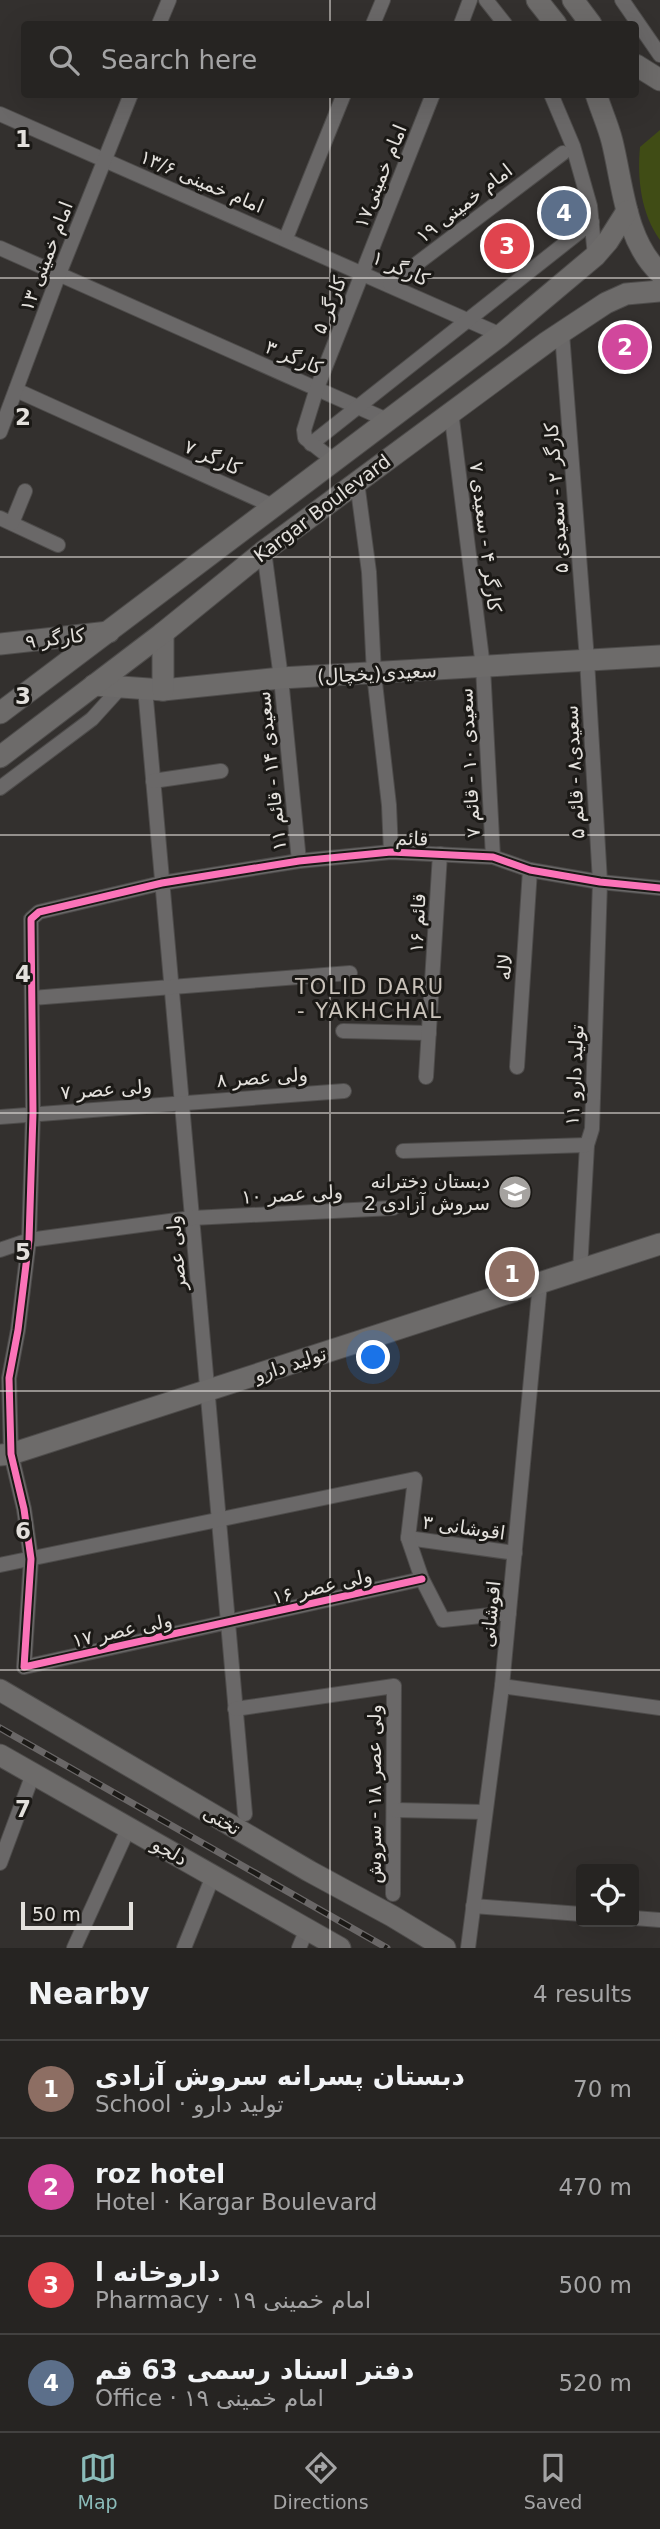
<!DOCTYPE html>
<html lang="en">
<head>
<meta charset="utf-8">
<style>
	body { margin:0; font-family:"DejaVu Sans","Noto Naskh Arabic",sans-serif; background:#32302f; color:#f1f3f6 }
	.controls { position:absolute; right:21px; bottom:21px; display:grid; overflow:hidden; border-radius:7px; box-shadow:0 7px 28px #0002 }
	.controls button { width:63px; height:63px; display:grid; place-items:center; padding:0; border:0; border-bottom:2px solid #424140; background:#262422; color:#f1f3f6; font:35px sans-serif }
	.scale { position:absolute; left:21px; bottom:18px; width:112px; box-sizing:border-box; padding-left:7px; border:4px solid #e3e0dc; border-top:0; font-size:19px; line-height:24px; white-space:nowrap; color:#e3e0dc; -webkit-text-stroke:5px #1b1916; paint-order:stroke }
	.you { position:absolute; left:374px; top:1358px; width:24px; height:24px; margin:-18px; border:5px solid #fff; border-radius:50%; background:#1a73e8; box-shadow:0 0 0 10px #1a73e833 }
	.badge { display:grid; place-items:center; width:46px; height:46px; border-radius:50%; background:#8bbbb9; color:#fff; font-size:23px; font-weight:700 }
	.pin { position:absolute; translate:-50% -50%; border:4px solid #fff; box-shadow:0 2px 7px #0006 }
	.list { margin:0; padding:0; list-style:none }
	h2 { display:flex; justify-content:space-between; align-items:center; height:91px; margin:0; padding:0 28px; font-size:30px }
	h2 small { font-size:23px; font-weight:400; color:#a4a4a5 }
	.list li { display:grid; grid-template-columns:46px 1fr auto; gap:21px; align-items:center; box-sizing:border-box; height:98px; padding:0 28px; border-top:2px solid #424140 }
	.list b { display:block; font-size:26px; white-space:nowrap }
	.list p { margin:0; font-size:23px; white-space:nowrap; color:#a4a4a5 }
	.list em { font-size:23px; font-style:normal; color:#a4a4a5 }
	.icon { flex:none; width:38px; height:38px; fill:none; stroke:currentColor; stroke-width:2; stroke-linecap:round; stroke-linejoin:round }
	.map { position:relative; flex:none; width:660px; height:1948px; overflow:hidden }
	.search { position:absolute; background:#262422; box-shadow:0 7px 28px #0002; left:21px; right:21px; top:21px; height:77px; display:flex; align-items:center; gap:18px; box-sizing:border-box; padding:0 24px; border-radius:7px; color:#a4a4a5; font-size:26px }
	.sheet { height:483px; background:#262422 }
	nav { display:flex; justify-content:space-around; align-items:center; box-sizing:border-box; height:98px; border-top:2px solid #424140; background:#262422; font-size:19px; color:#a4a4a5 }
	nav a { display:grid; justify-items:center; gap:4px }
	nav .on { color:#8bbbb9 }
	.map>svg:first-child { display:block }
</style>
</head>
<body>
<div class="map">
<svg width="660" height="1948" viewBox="0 0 660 1948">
	<rect width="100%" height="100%" fill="#33302e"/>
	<path fill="#404c15" d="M660,130V240C641,214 637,179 640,147Z"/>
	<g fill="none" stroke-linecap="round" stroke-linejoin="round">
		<defs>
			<g id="street">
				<path d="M486,0L505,24"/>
				<path d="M622,0L660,55"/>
				<path d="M159,24L169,0"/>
				<path d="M373,24L383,0"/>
				<path d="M461,24L470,0"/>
				<path d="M551,94L573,146L590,206L595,256"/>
				<path d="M0,114L501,335"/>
				<path d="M286,238L344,94"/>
				<path d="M0,248L387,420"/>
				<path d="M390,284L563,153"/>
				<path d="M562,333L587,660L600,882L592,1129L587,1145L580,1270"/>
				<path d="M16,390L275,507"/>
				<path d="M451,411L483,667L493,857"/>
				<path d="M0,432L59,274L131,94"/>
				<path d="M311,444L592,222"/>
				<path d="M333,460L305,438L304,430L317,388L433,94"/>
				<path d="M357,482L369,572L374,674L389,805L391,852"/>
				<path d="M0,518L58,545"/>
				<path d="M12,523L25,491"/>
				<path d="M264,551L281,678L299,861"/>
				<path d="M145,688L245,1814"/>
				<path d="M153,781L221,771"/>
				<path d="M0,788L92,719L121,687"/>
				<path d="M32,998L350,973"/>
				<path d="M343,1031L429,1033"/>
				<path d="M517,1067L530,870"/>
				<path d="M426,1077L440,854"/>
				<path d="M0,1117L344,1091"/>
				<path d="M403,1151L587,1145"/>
				<path d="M0,1250L29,1240L192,1218L393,1208"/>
				<path d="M408,1538L515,1553"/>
				<path d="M0,1565L415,1479L408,1538L422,1579L443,1620L509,1613"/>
				<path d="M422,1579L24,1667L31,1559L24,1509L11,1454L9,1378L18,1330L29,1240L33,1113L31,919L39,912L162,883L299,861L391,852L493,857L530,870L600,882L660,888"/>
				<path d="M502,1686L660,1708"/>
				<path d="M235,1709L394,1686L393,1894"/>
				<path d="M395,1810L485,1812"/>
				<path d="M0,1863L33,1774"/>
				<path d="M473,1906L581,1914"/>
				<path d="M634,1918L660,1920"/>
				<path d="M74,1948L129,1827"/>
				<path d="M184,1948L213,1876"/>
				<path d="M299,1948L307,1929"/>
				<path d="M468,1948L502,1686L540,1283"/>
			</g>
			<g id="secondary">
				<path d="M537,0L556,24"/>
				<path d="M573,0L591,24"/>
				<path d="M636,65L660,80"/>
				<path d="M596,94C601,110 608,125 612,141C623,185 625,240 660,273"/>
				<path d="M0,644L109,632"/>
				<path d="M94,685L163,690L281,678L660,656"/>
				<path d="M163,690V633"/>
				<path d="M0,713L501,335L595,256L608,241L627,211"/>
				<path d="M0,757L163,633L264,551L547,342L606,303L626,294L660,291"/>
				<path d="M0,1455L11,1454L660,1244"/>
				<path d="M0,1690L309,1871L392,1916L445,1948"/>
				<path d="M0,1755L340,1948"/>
			</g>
		</defs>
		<use href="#street" stroke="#4e4c4b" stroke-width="16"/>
		<use href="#secondary" stroke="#4e4c4b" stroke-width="23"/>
		<use href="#street" stroke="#6a6868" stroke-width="14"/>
		<use href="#secondary" stroke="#6d6b6a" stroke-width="21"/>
		<defs>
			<path id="rail" d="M0,1728L387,1948"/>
		</defs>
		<use href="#rail" stroke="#6a6767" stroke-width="7"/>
		<use href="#rail" stroke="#1b1916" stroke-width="4.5" stroke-dasharray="13" stroke-linecap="butt"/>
		<defs>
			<path id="cycleway" d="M422,1579L24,1667L31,1559L24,1509L11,1454L9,1378L18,1330L29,1240L33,1113L31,919L39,912L162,883L299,861L391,852L493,857L530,870L600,882L660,888"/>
		</defs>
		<use href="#cycleway" stroke="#1b1916" stroke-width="11"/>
		<use href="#cycleway" stroke="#fb73b8" stroke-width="7"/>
	</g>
	<path fill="none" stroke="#e3e0dc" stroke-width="2" stroke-opacity="0.55" d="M330,0V24M330,94V1948M0,278H660M0,557H660M0,835H660M0,1113H660M0,1391H660M0,1670H660"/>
	<defs>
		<symbol id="school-disc" viewBox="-11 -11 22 22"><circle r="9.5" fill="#a5a29f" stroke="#1b1916"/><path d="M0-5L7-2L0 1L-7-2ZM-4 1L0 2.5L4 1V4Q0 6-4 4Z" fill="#fff"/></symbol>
	</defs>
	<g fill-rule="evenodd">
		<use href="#school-disc" x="496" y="1173" width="38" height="38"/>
	</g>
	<g text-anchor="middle" stroke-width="6" stroke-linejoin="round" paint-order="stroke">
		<g font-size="19" fill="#e3e0dc" stroke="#1b1916">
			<text transform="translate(380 176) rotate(-68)" y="7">امام خمینی۱۷</text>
			<text transform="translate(202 181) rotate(23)" y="7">امام خمینی ۱۳/۶</text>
			<text transform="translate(464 203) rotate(-38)" y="7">امام خمینی ۱۹</text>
			<text transform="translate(46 256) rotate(-69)" y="7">امام خمینی ۱۳</text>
			<text transform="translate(401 268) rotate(24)" y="7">کارگر ۱</text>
			<text transform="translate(329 305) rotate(-68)" y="7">کارگر ۵</text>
			<text transform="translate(294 357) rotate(23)" y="7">کارگر ۳</text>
			<text transform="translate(213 457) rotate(24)" y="7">کارگر ۷</text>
			<text transform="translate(556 498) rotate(-94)" y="7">کارگر ۲ - سعیدی ۵</text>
			<text transform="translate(322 508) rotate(-37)" y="7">Kargar Boulevard</text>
			<text transform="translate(486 537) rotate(83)" y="7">کارگر ۴ - سعیدی ۷</text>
			<text transform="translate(55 638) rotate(-7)" y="7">کارگر ۹</text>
			<text transform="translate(377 673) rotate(-3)" y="7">سعیدی(یخچال)</text>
			<text transform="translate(469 763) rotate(-93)" y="7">سعیدی ۱۰ - قائم ۷</text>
			<text transform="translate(271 771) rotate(-96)" y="7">سعیدی ۱۴ - قائم ۱۱</text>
			<text transform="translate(574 772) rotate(-93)" y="7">سعیدی۸ - قائم ۵</text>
			<text transform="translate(412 838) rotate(2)" y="7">قائم</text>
			<text transform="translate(417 923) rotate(-87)" y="7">قائم ۱۶</text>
			<text transform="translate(504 967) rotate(-86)" y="7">لاله</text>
			<text transform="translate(574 1075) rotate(-87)" y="7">تولید دارو ۱۱</text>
			<text transform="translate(262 1077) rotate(-4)" y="7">ولی عصر ۸</text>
			<text transform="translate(106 1089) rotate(-4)" y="7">ولی عصر ۷</text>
			<text transform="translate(292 1194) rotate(-3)" y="7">ولی عصر ۱۰</text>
			<text transform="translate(176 1253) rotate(-95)" y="7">ولی عصر</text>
			<text transform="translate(290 1364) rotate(-18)" y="7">تولید دارو</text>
			<text transform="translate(464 1527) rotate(8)" y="7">اقوشانی ۳</text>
			<text transform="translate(322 1586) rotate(-13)" y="7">ولی عصر ۱۶</text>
			<text transform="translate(490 1614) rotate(-84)" y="7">اقوشانی</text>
			<text transform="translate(122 1630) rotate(-12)" y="7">ولی عصر ۱۷</text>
			<text transform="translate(374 1794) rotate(-90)" y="7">ولی عصر ۱۸ - سروش</text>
			<text transform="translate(222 1820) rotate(30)" y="7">تختی</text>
			<text transform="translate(170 1851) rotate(30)" y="7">دلجو</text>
		</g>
		<g font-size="19" fill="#e3e0dc" stroke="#1b1916" text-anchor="end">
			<text x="490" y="1188">دبستان دخترانه<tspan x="490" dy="22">سروش آزادی 2</tspan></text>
		</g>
		<g font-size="21" letter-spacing="2" fill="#c9c2ba" stroke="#1b1916">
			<text x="370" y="994">TOLID DARU<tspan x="370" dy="24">- YAKHCHAL</tspan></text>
		</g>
	</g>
	<g font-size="23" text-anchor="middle" font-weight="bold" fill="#e3e0dc" stroke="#1b1916" stroke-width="6" stroke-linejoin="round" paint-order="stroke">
		<text x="23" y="147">1</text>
		<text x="23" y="425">2</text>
		<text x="23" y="704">3</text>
		<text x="23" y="982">4</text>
		<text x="23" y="1260">5</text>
		<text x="23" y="1539">6</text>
		<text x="23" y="1817">7</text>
	</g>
</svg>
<div class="controls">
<button><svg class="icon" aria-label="locate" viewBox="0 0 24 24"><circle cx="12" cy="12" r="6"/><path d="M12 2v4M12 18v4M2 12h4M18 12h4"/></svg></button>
</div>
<div class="scale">50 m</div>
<div class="you"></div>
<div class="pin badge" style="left:512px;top:1274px;background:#8d6e63">1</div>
<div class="pin badge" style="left:625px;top:347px;background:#d1479c">2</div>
<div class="pin badge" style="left:507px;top:246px;background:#e0444e">3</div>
<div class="pin badge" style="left:564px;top:213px;background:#5c6f8a">4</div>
<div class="search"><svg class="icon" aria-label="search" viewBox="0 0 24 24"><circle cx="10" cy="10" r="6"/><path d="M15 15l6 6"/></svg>Search here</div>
</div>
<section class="sheet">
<h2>Nearby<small>4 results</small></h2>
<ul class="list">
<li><span class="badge" style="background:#8d6e63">1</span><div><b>دبستان پسرانه سروش آزادی</b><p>School · تولید دارو</p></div><em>70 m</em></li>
<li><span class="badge" style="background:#d1479c">2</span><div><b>roz hotel</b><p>Hotel · Kargar Boulevard</p></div><em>470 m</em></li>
<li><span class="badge" style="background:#e0444e">3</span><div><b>داروخانه ا</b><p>Pharmacy · امام خمینی ۱۹</p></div><em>500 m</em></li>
<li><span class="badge" style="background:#5c6f8a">4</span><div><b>دفتر اسناد رسمی 63 قم</b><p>Office · امام خمینی ۱۹</p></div><em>520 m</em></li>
</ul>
</section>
<nav>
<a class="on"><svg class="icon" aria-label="map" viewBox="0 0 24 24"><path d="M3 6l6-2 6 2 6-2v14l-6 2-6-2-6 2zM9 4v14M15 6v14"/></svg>Map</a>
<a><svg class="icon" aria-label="directions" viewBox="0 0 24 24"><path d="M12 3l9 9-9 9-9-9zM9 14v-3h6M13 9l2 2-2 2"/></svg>Directions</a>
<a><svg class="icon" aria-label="saved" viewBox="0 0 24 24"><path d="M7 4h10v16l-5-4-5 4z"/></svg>Saved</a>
</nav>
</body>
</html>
